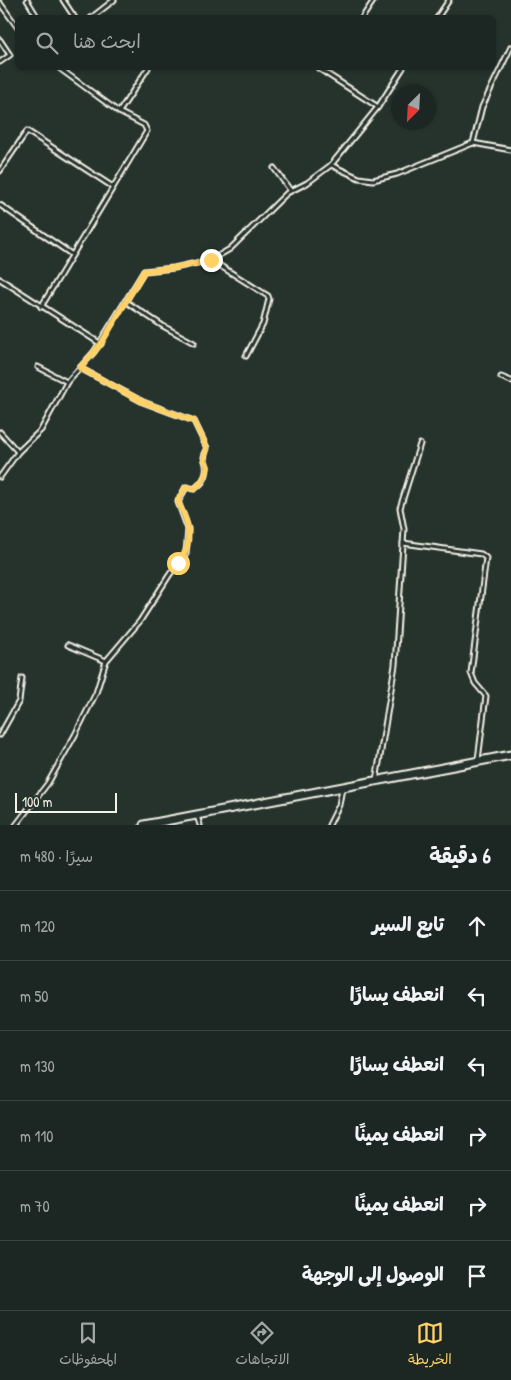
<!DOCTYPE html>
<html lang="ar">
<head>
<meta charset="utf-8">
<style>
	body { margin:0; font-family:"Patrick Hand","Playpen Sans Arabic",sans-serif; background:#252e2a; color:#f1f3f6; direction:rtl }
	.compass { position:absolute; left:391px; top:85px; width:45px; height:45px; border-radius:50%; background:#1c2622; box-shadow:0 1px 4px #0004; rotate:204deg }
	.scale { position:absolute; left:15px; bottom:12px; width:102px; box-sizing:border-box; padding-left:5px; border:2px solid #f4f1e8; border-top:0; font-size:14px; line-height:18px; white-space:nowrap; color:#f4f1e8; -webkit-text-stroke:4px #26332d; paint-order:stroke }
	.stop { position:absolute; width:15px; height:15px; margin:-11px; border:4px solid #ffd166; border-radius:50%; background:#fff }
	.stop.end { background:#ffd166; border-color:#fff; box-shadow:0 1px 5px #0008 }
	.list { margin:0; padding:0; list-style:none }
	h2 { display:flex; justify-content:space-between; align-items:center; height:65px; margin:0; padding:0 20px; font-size:21px }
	h2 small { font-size:16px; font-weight:400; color:#a0a5a5 }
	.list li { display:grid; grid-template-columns:32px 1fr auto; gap:15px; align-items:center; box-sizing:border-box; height:70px; padding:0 20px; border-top:1px solid #3a4340 }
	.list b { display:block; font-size:19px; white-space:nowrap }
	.list em { font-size:16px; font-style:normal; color:#a0a5a5 }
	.icon { flex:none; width:28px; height:28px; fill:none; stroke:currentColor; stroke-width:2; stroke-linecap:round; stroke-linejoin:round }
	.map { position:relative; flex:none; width:511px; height:825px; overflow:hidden; direction:ltr }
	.search { position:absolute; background:#1c2622; box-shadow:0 1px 4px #0004; left:15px; right:15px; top:15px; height:55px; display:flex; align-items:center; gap:12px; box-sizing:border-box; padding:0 18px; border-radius:8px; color:#a0a5a5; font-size:19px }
	.sheet { height:485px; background:#1c2622 }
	nav { display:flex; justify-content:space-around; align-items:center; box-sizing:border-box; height:70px; border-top:1px solid #3a4340; background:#1c2622; font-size:14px; color:#a0a5a5 }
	nav a { display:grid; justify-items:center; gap:2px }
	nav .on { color:#ffd166 }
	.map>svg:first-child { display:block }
</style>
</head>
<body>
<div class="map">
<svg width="511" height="825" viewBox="0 0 511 825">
	<rect width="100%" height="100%" fill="#26332d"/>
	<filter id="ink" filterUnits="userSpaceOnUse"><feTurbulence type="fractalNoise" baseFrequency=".02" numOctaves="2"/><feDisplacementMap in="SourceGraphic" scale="10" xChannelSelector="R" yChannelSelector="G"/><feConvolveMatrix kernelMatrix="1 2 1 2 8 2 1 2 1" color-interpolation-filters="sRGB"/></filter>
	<g filter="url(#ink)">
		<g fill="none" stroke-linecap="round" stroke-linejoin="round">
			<defs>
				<g id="lane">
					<path d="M27,0L38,18"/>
					<path d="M63,0L75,18"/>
					<path d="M0,3L18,28"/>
					<path d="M91,18L114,0"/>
					<path d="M362,18L374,0"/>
					<path d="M437,18L449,0"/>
					<path d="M0,40L10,55L0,62"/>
					<path d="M318,68L378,107"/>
					<path d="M119,112L148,68"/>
					<path d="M473,143L482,107L511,47"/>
					<path d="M331,165L359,178L373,180L397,174L473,143L511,150"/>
					<path d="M274,168L290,190"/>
					<path d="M0,171L27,131L113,187"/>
					<path d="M0,205L71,254"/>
					<path d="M211,260L268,296L269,299L263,324L246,356"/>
					<path d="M0,279L101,344"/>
					<path d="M125,301L163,326L194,343"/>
					<path d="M41,307L147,131L144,125L119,112L59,68"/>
					<path d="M38,367L67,382"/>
					<path d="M501,377L511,381"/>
					<path d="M0,432L18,452"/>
					<path d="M0,477L18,452L41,430L67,382L94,352L144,271L174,268L211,260L230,249L287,193L307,183L331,165L378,107L403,68"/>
					<path d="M403,543L481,554L486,558L471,673L475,683L486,696L478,760"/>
					<path d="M68,645L106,661"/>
					<path d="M0,735L19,701L22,678"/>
					<path d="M376,781L395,665L404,529L400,508L420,444"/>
					<path d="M197,816L200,825"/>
					<path d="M16,825L48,783L75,735L96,693L106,661L140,621L170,574L186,554L188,529L178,502L186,487L194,489C207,481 209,470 204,457L207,448L194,421L143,402L80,368"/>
					<path d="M329,825L339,805L342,788"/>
				</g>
				<path id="street" d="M144,825L511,755"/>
			</defs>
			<use href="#lane" stroke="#f4f1e8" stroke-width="7"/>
			<use href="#street" stroke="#f4f1e8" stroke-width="11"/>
			<use href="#lane" stroke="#26332d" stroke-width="3"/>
			<use href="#street" stroke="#26332d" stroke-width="7"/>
		</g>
	</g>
	<g fill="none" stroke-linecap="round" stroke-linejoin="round" filter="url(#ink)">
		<path stroke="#ffd166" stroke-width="6" d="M178,563C190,550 191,531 184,515C182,510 179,505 178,500L186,487L195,489C202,482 206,476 208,467L204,459L207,448L194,421L143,402L80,368L101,344L144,271L174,268L211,260"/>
	</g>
</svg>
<svg class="compass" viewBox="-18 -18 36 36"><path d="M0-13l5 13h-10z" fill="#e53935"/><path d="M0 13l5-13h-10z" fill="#a0a5a5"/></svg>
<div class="scale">100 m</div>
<div class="stop" style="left:178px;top:563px"></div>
<div class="stop end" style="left:211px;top:260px"></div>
<div class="search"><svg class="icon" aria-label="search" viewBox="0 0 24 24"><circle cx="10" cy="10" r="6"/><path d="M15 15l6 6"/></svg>ابحث هنا</div>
</div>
<section class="sheet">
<h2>6 دقيقة<small>سيرًا · 480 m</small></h2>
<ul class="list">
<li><svg class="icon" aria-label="ahead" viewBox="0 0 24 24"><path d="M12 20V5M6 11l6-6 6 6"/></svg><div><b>تابع السير</b></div><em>120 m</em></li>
<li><svg class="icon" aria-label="left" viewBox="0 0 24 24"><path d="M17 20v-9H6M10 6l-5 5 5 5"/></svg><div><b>انعطف يسارًا</b></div><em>50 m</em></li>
<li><svg class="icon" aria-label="left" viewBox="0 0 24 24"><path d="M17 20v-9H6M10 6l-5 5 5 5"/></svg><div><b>انعطف يسارًا</b></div><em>130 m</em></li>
<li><svg class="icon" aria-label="right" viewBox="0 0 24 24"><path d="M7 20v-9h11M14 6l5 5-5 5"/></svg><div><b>انعطف يمينًا</b></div><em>110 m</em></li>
<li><svg class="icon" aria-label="right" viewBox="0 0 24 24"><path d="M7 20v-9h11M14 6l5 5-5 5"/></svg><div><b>انعطف يمينًا</b></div><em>70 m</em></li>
<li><svg class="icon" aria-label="arrive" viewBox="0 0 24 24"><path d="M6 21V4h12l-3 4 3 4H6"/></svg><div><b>الوصول إلى الوجهة</b></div></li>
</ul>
</section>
<nav>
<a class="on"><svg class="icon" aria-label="map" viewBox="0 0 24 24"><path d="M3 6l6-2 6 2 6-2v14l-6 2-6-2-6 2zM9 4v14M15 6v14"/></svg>الخريطة</a>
<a><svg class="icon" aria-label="directions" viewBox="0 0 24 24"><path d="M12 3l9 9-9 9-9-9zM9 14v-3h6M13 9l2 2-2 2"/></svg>الاتجاهات</a>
<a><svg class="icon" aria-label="saved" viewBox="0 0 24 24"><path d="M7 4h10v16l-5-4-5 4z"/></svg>المحفوظات</a>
</nav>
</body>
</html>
